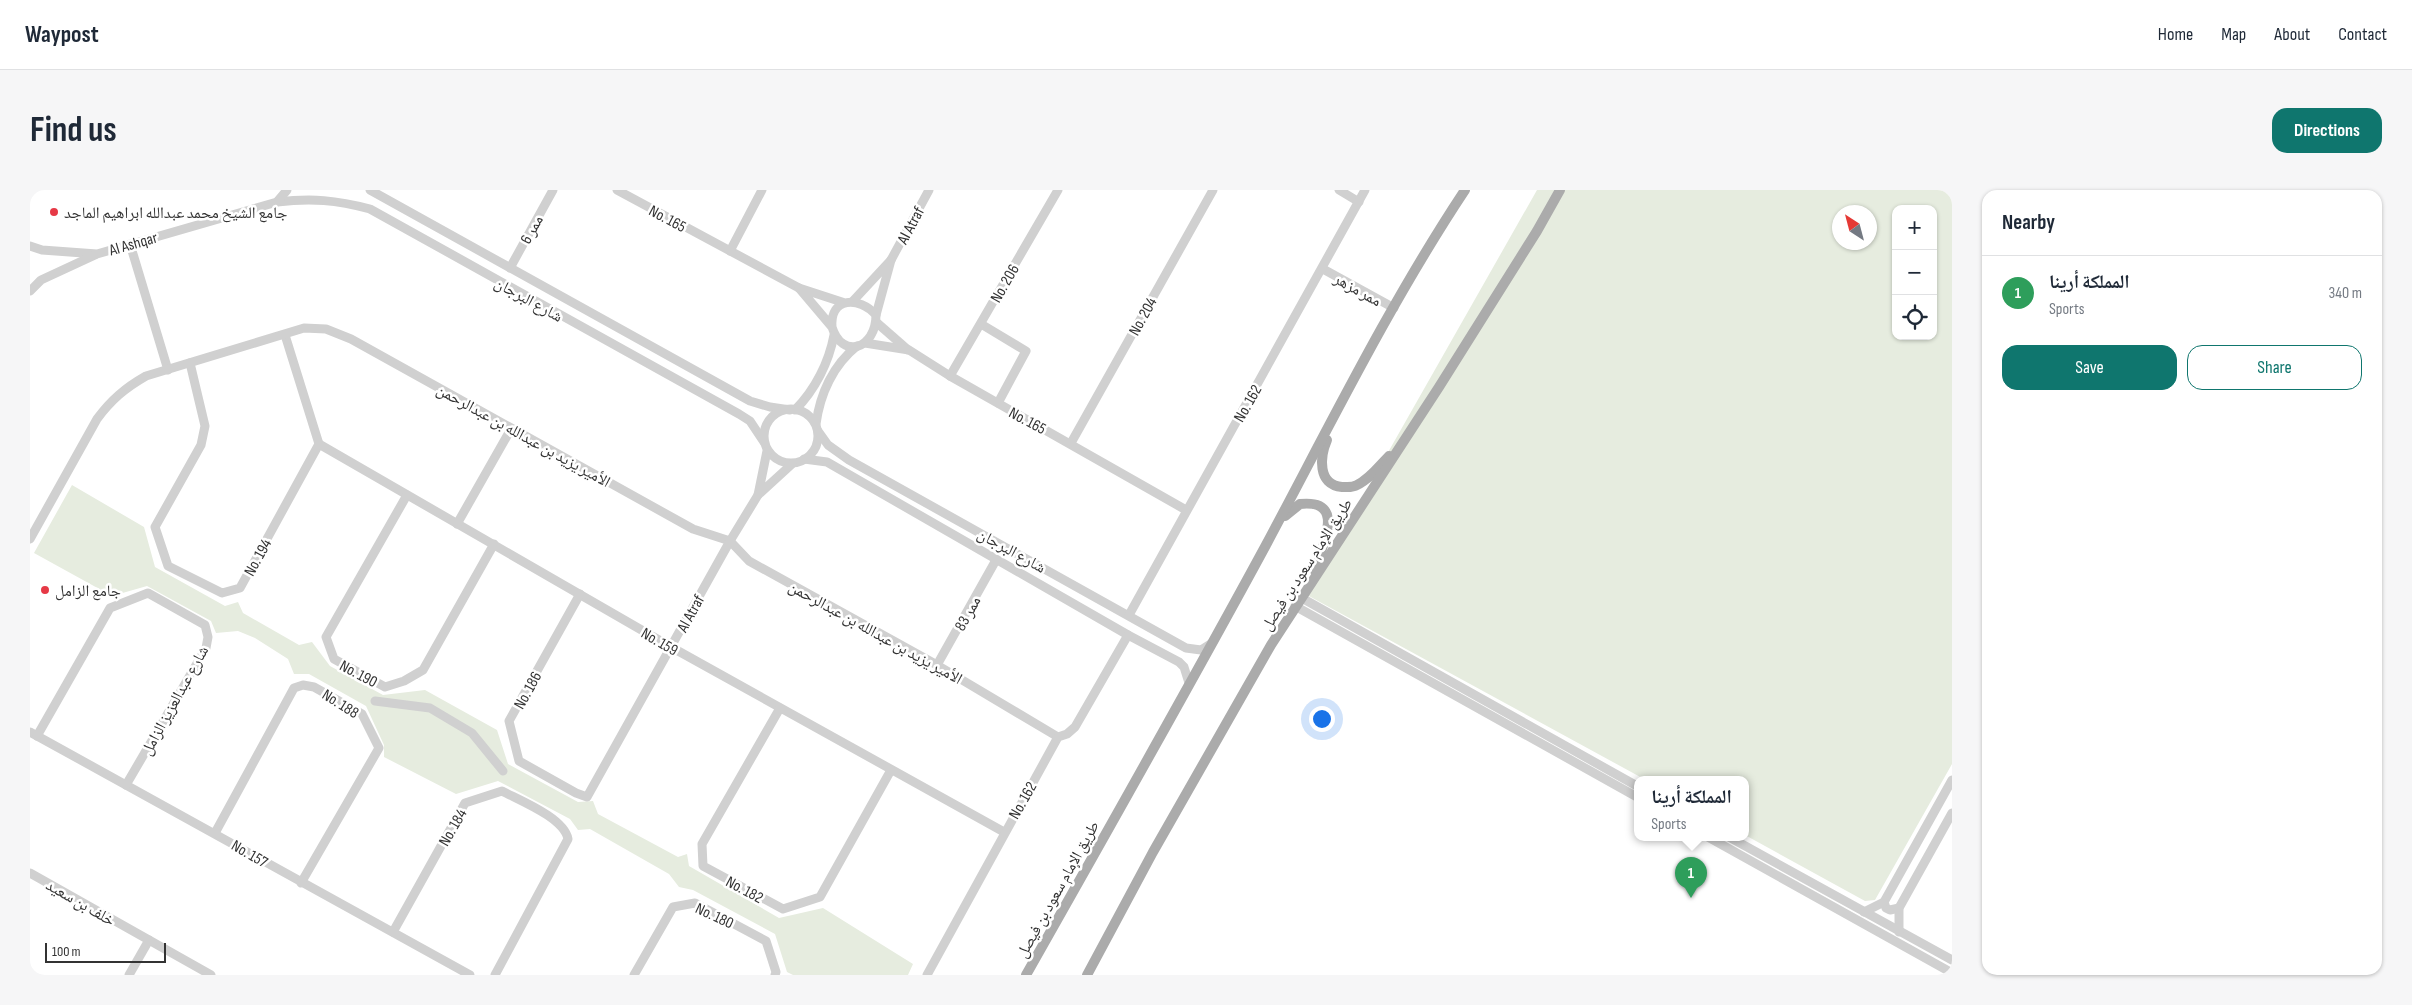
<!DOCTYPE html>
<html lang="en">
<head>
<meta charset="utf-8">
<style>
	body { margin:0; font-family:"Sofia Sans Condensed","Noto Naskh Arabic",sans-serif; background:#f6f6f7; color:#1f2937 }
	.controls { position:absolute; right:15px; top:15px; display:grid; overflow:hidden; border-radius:10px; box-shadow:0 1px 4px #0004 }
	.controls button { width:45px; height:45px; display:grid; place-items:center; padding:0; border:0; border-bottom:1px solid #e0e1e3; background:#fff; color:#1f2937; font:25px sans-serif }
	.compass { position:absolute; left:1802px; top:15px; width:45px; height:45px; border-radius:50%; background:#fff; box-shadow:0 1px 4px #0004; rotate:324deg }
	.scale { position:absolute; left:15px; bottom:12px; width:121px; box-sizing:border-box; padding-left:5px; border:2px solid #333; border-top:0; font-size:14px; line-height:18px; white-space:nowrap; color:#333; -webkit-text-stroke:4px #fff; paint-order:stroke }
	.you { position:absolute; left:1291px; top:528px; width:18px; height:18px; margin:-12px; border:4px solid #fff; border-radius:50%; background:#1a73e8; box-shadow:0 0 0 8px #1a73e833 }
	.badge { display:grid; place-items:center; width:32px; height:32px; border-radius:50%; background:#0f766e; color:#fff; font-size:16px; font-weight:700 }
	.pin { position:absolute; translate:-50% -41px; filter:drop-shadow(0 1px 2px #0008) }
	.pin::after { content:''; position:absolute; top:26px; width:18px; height:15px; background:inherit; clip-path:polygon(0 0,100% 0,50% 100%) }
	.popup { position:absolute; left:1604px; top:586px; width:115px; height:65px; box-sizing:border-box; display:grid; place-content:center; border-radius:10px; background:#fff; filter:drop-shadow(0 1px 4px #0005); font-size:16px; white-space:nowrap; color:#747a83 }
	.popup b { font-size:19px; color:#1f2937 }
	.popup::after { content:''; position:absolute; left:50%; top:100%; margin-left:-10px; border:10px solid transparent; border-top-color:#fff }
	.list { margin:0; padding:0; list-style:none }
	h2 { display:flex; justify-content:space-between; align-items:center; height:65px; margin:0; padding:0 20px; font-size:21px }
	h2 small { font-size:16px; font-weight:400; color:#747a83 }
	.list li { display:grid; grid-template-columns:32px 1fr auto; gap:15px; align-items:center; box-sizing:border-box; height:75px; padding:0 20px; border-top:1px solid #e0e1e3 }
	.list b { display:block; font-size:19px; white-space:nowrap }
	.list p { margin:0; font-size:16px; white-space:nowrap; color:#747a83 }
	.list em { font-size:16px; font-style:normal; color:#747a83 }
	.actions { display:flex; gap:10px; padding:15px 20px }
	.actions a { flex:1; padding:11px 0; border:1px solid #0f766e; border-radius:15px; text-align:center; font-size:18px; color:#0f766e }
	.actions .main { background:#0f766e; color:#fff }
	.icon { flex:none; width:28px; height:28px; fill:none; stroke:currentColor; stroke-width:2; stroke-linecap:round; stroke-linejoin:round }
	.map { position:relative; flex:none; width:1922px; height:785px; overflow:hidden; border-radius:15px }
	header { display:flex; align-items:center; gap:30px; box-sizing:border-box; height:70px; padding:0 25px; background:#fff; border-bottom:1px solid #e0e1e3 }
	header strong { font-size:24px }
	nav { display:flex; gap:28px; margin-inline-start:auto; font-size:18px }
	.intro { display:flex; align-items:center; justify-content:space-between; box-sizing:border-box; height:120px; padding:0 30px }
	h1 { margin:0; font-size:35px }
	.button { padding:12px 22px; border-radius:15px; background:#0f766e; color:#fff; font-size:18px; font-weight:700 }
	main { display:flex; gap:30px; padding:0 30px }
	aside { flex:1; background:#fff; border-radius:15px; box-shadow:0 1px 4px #0004 }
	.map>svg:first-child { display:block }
</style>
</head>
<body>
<header>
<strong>Waypost</strong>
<nav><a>Home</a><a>Map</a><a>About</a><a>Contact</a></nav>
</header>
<div class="intro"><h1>Find us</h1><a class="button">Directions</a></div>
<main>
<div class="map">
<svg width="1922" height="785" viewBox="0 0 1922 785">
	<rect width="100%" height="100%" fill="#fff"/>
	<g fill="#e6ecdf" fill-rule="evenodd">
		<path d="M1507,0H1922V574L1845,710L1835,711L1715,645V589H1614L1277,405ZM1866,19H1903V146H1866ZM1810,22H1840V52H1810Z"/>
		<path d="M42,295L114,337L125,377L195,416L208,412L213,423L269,455L282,452L300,476L353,505L395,500L467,540L478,574L548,612L563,611L568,624L648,667L657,664L659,676L749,728L793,718L883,774L878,785H763L757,782L745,744L663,700L649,697L639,684L560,639L548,640L540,629L468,591L426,604L354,567V555L336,516L279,484H264L258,469L225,448L208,441L186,443L181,431L117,396L82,406L4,363Z"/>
	</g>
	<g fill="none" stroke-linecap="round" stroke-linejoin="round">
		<g stroke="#d0d0d0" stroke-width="9">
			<path d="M340,0L720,211L740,217L760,220"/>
			<path d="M587,0L769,98"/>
			<path d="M1309,0L1329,12"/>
			<path d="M247,12C282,8 306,10 340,19L709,224L720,231L734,252"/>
			<path d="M100,54L138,180"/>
			<path d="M0,56L12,60L67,64L247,12L257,0"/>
			<path d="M700,61L732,0"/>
			<path d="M861,70L899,0"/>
			<path d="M480,78L523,0"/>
			<path d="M1293,79L1364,118"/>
			<path d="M0,101L11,90L65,65"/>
			<path d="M823,111L861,70L846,125"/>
			<path d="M846,132L878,160"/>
			<path d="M951,134L996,161L968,213"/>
			<path d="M802,137C800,107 829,106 846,125C846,159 812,170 802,137L769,98L815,113"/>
			<path d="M835,153L879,160L920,186L1156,320"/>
			<path d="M160,173L175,236L171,255L125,337L138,376L192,403L210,398L289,254L255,145"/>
			<path d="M920,186L1028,0"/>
			<circle cx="761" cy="246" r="27"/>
			<path d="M765,220C785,200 799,172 804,145"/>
			<path d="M786,234C790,204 803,175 827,156"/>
			<path d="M788,241L798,255L819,270L1156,458L1171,460L1182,453"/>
			<path d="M1041,253L1183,0"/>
			<path d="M289,254L641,457L974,642"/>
			<path d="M737,261L728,305L762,274"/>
			<path d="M774,269L797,272L1098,445L1149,472L1154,477L1159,493"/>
			<path d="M377,305L296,447L304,469L355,497L374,491L393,480L464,354"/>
			<path d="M427,334L481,239"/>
			<path d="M0,349L67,229C81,210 95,198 116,186L274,138L296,139L321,149L663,339L700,351L719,371L907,475L1028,547"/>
			<path d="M550,404L479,531L489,571L546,603L557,607L700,351L728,305"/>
			<path d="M1270,407L1607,596"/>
			<path d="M1265,416L1607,607"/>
			<path d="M1099,425L1335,0"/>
			<path d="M907,475L966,370"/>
			<path d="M345,511L400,518L442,543L473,581"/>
			<path d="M750,518L672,654L673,676L753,719L790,707L861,580"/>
			<path d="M0,542L440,785"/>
			<path d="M7,546L80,418L118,403L175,435L178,447L176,458L96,595"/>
			<path d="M185,643L264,498L273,495L284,497L332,524L349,558L271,693"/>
			<path d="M1678,647L1922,783"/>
			<path d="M1699,647L1922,770"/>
			<path d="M0,683L181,785"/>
			<path d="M1854,712L1856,718L1860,720L1869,718"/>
			<path d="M1834,722L1854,712L1922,590"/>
			<path d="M363,742L435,613L472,601C491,611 534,628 538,649L465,785"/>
			<path d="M1869,742V718L1922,623"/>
			<path d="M99,785L119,750"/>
			<path d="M604,785L643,717L665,713L736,751L746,782L745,785"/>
			<path d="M897,785L1028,547L1037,544L1045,537L1098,445"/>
		</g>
		<g stroke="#ababab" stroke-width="10">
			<path d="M1297,250C1290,266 1287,295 1312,297C1318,297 1322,298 1327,295C1340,289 1350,275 1359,266"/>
			<path d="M1255,326L1270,314C1318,309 1291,356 1285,381"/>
			<path d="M996,785C1077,642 1158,499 1236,355C1300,235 1360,113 1435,0"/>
			<path d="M1057,785L1123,662L1241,455L1409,197L1507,41L1530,0"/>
		</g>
	</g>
	<g fill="#e63946" stroke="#fff" stroke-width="2">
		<circle cx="24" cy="22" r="5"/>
		<circle cx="15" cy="400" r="5"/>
	</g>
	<g text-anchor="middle" stroke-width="5" stroke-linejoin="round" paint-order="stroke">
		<g font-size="16" fill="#333" stroke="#fff" text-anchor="start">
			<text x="34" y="28">جامع الشيخ محمد عبدالله ابراهيم الماجد</text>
			<text x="25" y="406">جامع الزامل</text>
		</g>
		<g font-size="16" fill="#333" stroke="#fff">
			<text transform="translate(638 28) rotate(28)" y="6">No. 165</text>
			<text transform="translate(880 35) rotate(-62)" y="6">Al Atraf</text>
			<text transform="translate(501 39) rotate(-61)" y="6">ممر 6</text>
			<text transform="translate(103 53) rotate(-16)" y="6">Al Ashqar</text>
			<text transform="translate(974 93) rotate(-60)" y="6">No. 206</text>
			<text transform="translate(1328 99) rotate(29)" y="6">ممر مزهر</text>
			<text transform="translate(499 109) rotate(29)" y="6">شارع البرجان</text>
			<text transform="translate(1112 126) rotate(-61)" y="6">No. 204</text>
			<text transform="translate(1217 213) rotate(-60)" y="6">No. 162</text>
			<text transform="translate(998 230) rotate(28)" y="6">No. 165</text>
			<text transform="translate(494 245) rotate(29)" y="6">الأمير يزيد بن عبدالله بن عبدالرحمن</text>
			<text transform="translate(982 360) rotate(29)" y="6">شارع البرجان</text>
			<text transform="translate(227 367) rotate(-61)" y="6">No. 194</text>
			<text transform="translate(1276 374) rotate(-57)" y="6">طريق الإمام سعود بن فيصل</text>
			<text transform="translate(660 423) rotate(-61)" y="6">Al Atraf</text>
			<text transform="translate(937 423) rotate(-61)" y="6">ممر 83</text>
			<text transform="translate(846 442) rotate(29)" y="6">الأمير يزيد بن عبدالله بن عبدالرحمن</text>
			<text transform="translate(630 451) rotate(30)" y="6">No. 159</text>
			<text transform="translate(329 483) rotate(28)" y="6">No. 190</text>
			<text transform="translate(497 500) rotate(-61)" y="6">No. 186</text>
			<text transform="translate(144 510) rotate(-61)" y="6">شارع عبدالعزيز الزامل</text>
			<text transform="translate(311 513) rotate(32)" y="6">No. 188</text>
			<text transform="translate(992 610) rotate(-60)" y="6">No. 162</text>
			<text transform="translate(422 637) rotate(-60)" y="6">No. 184</text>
			<text transform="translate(220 663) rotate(30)" y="6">No. 157</text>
			<text transform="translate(715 699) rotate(28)" y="6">No. 182</text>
			<text transform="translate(1027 699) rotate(-61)" y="6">طريق الإمام سعود بن فيصل</text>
			<text transform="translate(51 712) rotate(30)" y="6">خلف بن سعيد</text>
			<text transform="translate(685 725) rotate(25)" y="6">No. 180</text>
		</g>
	</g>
</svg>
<div class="controls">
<button>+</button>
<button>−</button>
<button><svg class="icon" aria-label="locate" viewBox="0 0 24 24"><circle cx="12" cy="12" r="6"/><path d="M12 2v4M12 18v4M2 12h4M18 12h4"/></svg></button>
</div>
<svg class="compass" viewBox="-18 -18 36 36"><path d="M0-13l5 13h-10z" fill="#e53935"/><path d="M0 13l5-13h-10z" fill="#747a83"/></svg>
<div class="scale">100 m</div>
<div class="you"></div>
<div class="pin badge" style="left:1661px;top:708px;background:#2e9e5b">1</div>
<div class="popup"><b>المملكة أرينا</b>Sports</div>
</div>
<aside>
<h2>Nearby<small></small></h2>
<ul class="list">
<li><span class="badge" style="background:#2e9e5b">1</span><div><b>المملكة أرينا</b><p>Sports</p></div><em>340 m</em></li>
</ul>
<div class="actions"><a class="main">Save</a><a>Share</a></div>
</aside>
</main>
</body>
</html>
